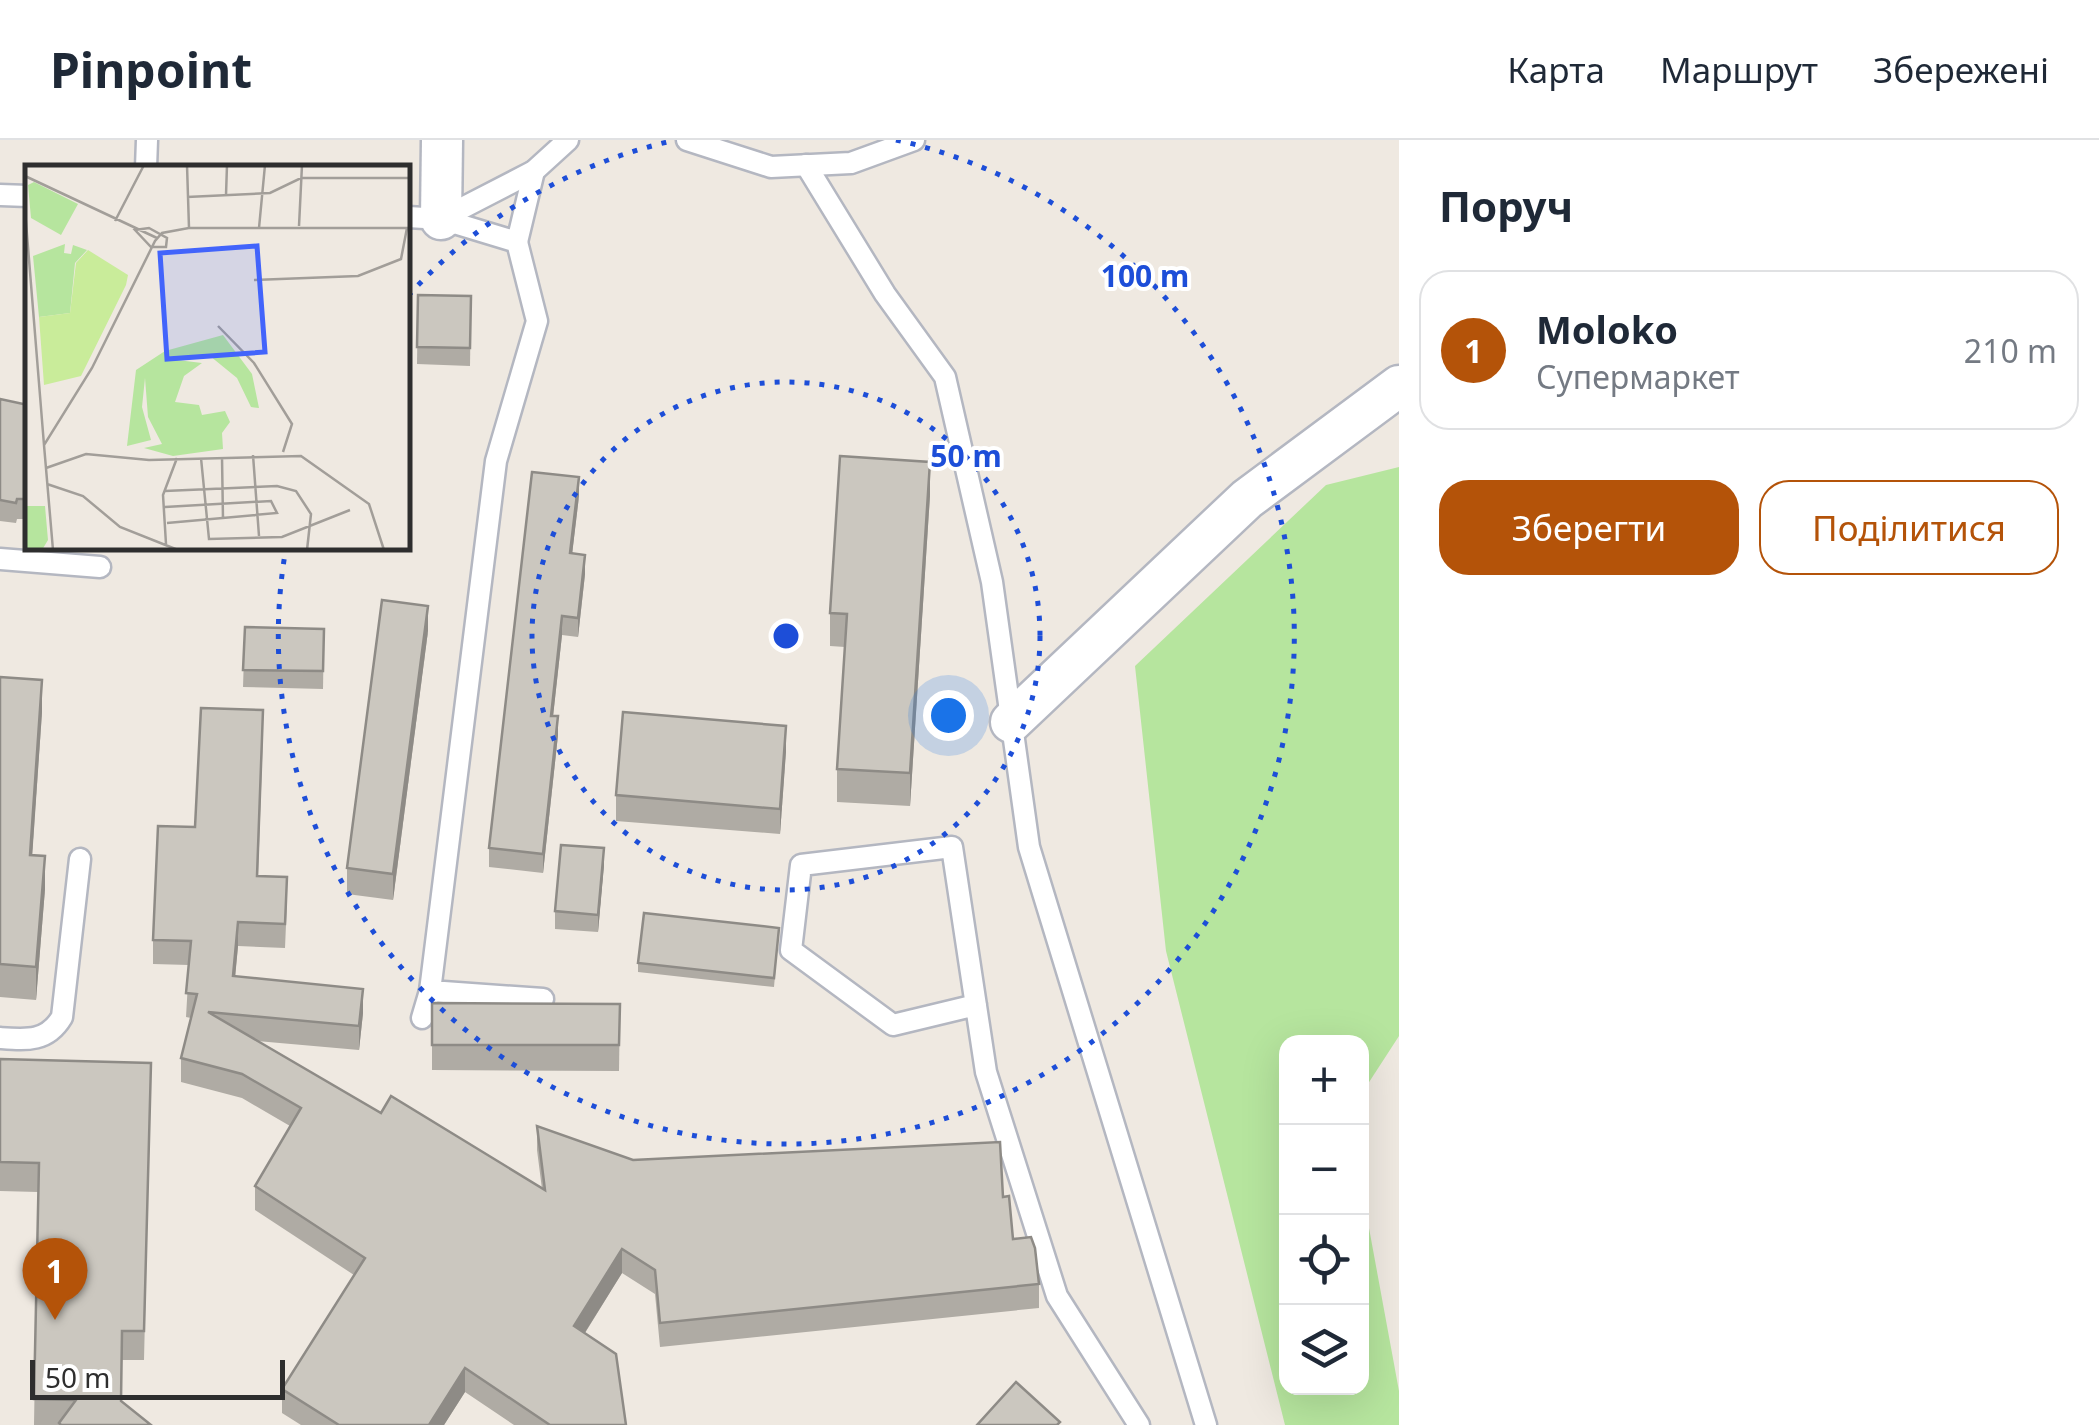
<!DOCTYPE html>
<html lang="uk">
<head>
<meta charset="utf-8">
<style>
	body { margin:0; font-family:"Noto Sans",sans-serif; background:#f6f6f7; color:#1f2937 }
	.controls { position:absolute; right:30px; bottom:30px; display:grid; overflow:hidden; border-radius:20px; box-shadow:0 10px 40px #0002 }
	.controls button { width:90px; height:90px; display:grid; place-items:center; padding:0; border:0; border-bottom:2px solid #e0e1e3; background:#fff; color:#1f2937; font:50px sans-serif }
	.scale { position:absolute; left:30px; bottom:25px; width:255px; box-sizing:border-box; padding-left:10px; border:5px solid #2e2e2e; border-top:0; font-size:28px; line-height:35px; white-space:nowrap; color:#2e2e2e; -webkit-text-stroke:8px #fff; paint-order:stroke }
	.you { position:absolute; left:948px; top:575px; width:35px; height:35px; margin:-25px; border:8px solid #fff; border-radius:50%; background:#1a73e8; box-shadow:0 0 0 15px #1a73e833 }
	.badge { display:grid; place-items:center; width:65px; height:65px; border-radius:50%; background:#b45309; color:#fff; font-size:32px; font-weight:700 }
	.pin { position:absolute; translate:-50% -82px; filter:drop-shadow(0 2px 5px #0008) }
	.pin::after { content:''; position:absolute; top:52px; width:35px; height:30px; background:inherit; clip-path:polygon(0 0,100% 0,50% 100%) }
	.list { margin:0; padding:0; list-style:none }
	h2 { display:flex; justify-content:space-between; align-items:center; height:130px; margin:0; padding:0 40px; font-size:42px }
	h2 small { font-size:32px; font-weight:400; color:#747a83 }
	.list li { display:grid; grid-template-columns:65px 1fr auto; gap:30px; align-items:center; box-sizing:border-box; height:160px; margin:0 20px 20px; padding:0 20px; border:2px solid #e0e1e3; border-radius:30px }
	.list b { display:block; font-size:38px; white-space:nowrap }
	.list p { margin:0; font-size:32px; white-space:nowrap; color:#747a83 }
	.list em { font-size:32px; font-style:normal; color:#747a83 }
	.actions { display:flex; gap:20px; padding:30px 40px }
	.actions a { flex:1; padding:22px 0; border:2px solid #b45309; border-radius:30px; text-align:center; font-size:35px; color:#b45309 }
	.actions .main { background:#b45309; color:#fff }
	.icon { flex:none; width:55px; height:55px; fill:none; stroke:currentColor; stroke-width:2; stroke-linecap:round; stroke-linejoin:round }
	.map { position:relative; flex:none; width:1399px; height:1285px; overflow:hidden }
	header { display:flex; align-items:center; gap:60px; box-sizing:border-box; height:140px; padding:0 50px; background:#fff; border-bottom:2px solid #e0e1e3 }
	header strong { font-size:48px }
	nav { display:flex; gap:55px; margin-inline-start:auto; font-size:35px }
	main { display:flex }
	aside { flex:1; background:#fff }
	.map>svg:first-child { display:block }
</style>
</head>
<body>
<header>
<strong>Pinpoint</strong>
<nav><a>Карта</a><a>Маршрут</a><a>Збережені</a></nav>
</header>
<main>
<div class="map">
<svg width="1399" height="1285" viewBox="0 0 1399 1285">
	<rect width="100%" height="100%" fill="#efe9e1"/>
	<path fill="#b6e59e" d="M1399,327V896L1362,953V902H1286V1248H1362V1050L1399,1251V1285H1285L1166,811L1135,526L1326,345Z"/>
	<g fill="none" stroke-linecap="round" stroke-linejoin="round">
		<defs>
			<g id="service">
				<path d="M687,0L771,27L851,23L914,0"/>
				<path d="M806,25L885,154L945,237L992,442L1029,707L1206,1285"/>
				<path d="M146,28L147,0"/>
				<path d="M0,55L28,56"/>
				<path d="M408,77L441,79L517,102L537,181L496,321L430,851L543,859"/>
				<path d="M441,79L534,31L568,0"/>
				<path d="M517,102L534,31"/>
				<path d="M0,419L100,427"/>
				<path d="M976,865L893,885L791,810L801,725L952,707L986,932L1057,1156L1139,1285"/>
				<path d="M422,878L430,851"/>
				<path d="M0,898C27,900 47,902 62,877L80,719"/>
			</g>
			<g id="minor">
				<path d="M441,79L442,0"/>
				<path d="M1011,582L1247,359L1399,246"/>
			</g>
		</defs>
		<use href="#service" stroke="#b4b7c1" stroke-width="25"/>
		<use href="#minor" stroke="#b4b7c1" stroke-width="45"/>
		<use href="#service" stroke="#fff" stroke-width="20"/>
		<use href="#minor" stroke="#fff" stroke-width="40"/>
	</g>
	<g fill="#afaba4">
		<path d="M418,155L471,156L470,226L417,224Z"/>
		<path d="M0,259L28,265V379H17L16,383L0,381Z"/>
		<path d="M930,355L910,666L837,662V629L845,507L830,506V473Z"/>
		<path d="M579,356L572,414L585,434L578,497L562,495L553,576L558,595L543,733L489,727V708Z"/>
		<path d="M245,487L324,489L323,549L243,547Z"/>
		<path d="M428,491L393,760L347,754V728Z"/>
		<path d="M0,537L42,572L32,715L45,749L36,860L0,857Z"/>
		<path d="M263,594L258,736L287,761L285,808L238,806L235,836L363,873L359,910L257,901L381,973L542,1049L537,1010V986L633,1020L1003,1057L1013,1099L1039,1144V1168L660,1207L655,1154L622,1133L585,1193L626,1285H514L465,1252L444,1285H301L282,1273V1249L354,1135L255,1070V1046L290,986L242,958L181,942V918L191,878L186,877L189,825L153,824V800L195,687Z"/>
		<path d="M786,611L780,694L616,681V655Z"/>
		<path d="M604,725L598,792L555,789V771Z"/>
		<path d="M779,788L774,847L638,832V823Z"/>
		<path d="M432,863L620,864L619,931L432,930Z"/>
		<path d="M0,919L151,923L144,1220H122L121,1262L151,1285H34L38,1052L0,1051Z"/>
	</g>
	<g fill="#8e8b86">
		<path d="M930,322V355L910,666V633Z"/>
		<path d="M579,337V356L570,432V413Z"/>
		<path d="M585,415V434L578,497V478Z"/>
		<path d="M428,466V491L393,760V734Z"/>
		<path d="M562,476V495L551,595V576Z"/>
		<path d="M42,540V572L30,748V715Z"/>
		<path d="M558,576V595L543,733V714Z"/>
		<path d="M786,586V611L780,694V669Z"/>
		<path d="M604,708V725L598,792V775Z"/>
		<path d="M45,716V749L36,860V827Z"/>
		<path d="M238,782V806L233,860V836Z"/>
		<path d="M363,849V873L359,910V886Z"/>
		<path d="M622,1109V1133L574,1210V1186Z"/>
		<path d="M465,1228V1252L444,1285H429Z"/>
	</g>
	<g fill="#cbc7bf" stroke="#8e8b86" stroke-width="2.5">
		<path d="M418,155L471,156L470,208L417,207Z"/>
		<path d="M0,259L28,265V303L25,322H28V359H17L16,363L0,360Z"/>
		<path d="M840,316L930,322L910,633L837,629L847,474L830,473Z"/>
		<path d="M532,332L579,337L570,413L585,415L578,478L562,476L551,576H558L543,714L489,708Z"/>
		<path d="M382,460L428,466L393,734L347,728Z"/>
		<path d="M245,487L324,489L323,531L243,530Z"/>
		<path d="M0,537L42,540L30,715L45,716L36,827L0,824Z"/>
		<path d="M201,568L263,570L257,736L287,737L285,784L238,782L233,836L363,849L359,886L208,872L381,973L391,956L545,1050L537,986L633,1020L1000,1002L1003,1057L1009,1056L1013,1099L1031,1097L1035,1108L1039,1144L660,1183L655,1130L622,1109L574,1186L616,1214L626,1285H550L465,1228L429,1285H339L282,1249L365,1118L255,1046L301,968L242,934L181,918L197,854L186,853L191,801L153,800L158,686L195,687Z"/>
		<path d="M623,572L786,586L780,669L616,655Z"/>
		<path d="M561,705L604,708L598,775L555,771Z"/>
		<path d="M644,773L779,788L774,838L638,823Z"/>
		<path d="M432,863L620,864L619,905H432Z"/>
		<path d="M0,919L151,923L144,1191H122L121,1261L151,1285H61L59,1283L76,1260L34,1259L39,1023L0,1022Z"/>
		<path d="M1016,1242L1060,1282L1057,1285H977Z"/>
	</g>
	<g fill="none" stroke="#1d4ed8" stroke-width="5" stroke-dasharray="5 10">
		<circle cx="786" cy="496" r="254"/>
		<path d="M408 156A508 508 0 0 1 676 0M896 0A508 508 0 1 1 286 408"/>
	</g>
	<g transform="translate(25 25)">
		<rect width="385" height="385" fill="#efe9e1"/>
		<path d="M9,17L53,39L36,70L6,53L3,20ZM40,79L39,88L46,89L48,80L62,85L50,98L45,148L14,152L8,91ZM198,170L227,209L234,243L226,242L212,213L185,191L144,194L177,198L159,211L150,237L174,240L177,250L200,246L205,257L197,268L198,284L148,291L119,283L137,279L123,252L120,213L117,242L126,275L102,281L111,205L140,186ZM0,341H20L23,375L17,385H0Z" fill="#b6e59e"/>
		<path d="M63,85L103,110L101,120L56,211L19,220L14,152L45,148L51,98Z" fill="#c9ec9a"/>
		<path fill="none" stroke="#a29e99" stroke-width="2.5" d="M0,11L132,73M201,30L202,0M162,32L245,28L276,13H385M0,45L19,280M90,56L119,0M274,61L277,0M124,63L142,73L141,82H126L110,65ZM164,63H385M234,63L240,0M0,113V327M229,115L333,111L376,94L382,63M193,161L229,198L267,259L258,287M0,188V219M228,290L234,371M197,292L198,354M176,293L184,374L257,372L325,345M21,303L61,289L124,295L276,291L344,339L359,385M22,319L58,331L95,362L153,385M140,326L252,321L271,326L286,349L282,385M140,342L246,336L252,348L142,358M141,379L138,330L152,293M28,385L19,280L67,203L130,76L137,68L164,63L162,0"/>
		<path fill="#4264fb" fill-opacity="0.15" stroke="#4264fb" stroke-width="5" d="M232,81L240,187L142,194L135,88Z"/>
		<rect width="385" height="385" fill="none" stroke="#2e2e2e" stroke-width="5"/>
	</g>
	<circle cx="786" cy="496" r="15" fill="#1d4ed8" stroke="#fff" stroke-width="5"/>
	<g font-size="30" text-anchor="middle" font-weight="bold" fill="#1d4ed8" stroke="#fff" stroke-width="8" stroke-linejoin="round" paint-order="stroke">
		<text x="1145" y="147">100 m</text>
		<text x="966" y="327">50 m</text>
	</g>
</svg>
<div class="controls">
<button>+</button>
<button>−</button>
<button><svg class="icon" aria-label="locate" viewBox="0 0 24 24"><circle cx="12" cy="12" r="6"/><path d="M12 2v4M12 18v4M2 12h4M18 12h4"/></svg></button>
<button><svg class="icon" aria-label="layers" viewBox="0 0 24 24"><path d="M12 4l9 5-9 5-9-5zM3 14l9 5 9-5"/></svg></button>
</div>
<div class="scale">50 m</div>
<div class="you"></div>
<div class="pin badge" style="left:55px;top:1180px">1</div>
</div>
<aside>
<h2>Поруч<small></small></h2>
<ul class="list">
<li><span class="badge">1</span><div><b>Moloko</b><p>Супермаркет</p></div><em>210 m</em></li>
</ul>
<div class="actions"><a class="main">Зберегти</a><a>Поділитися</a></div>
</aside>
</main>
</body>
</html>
